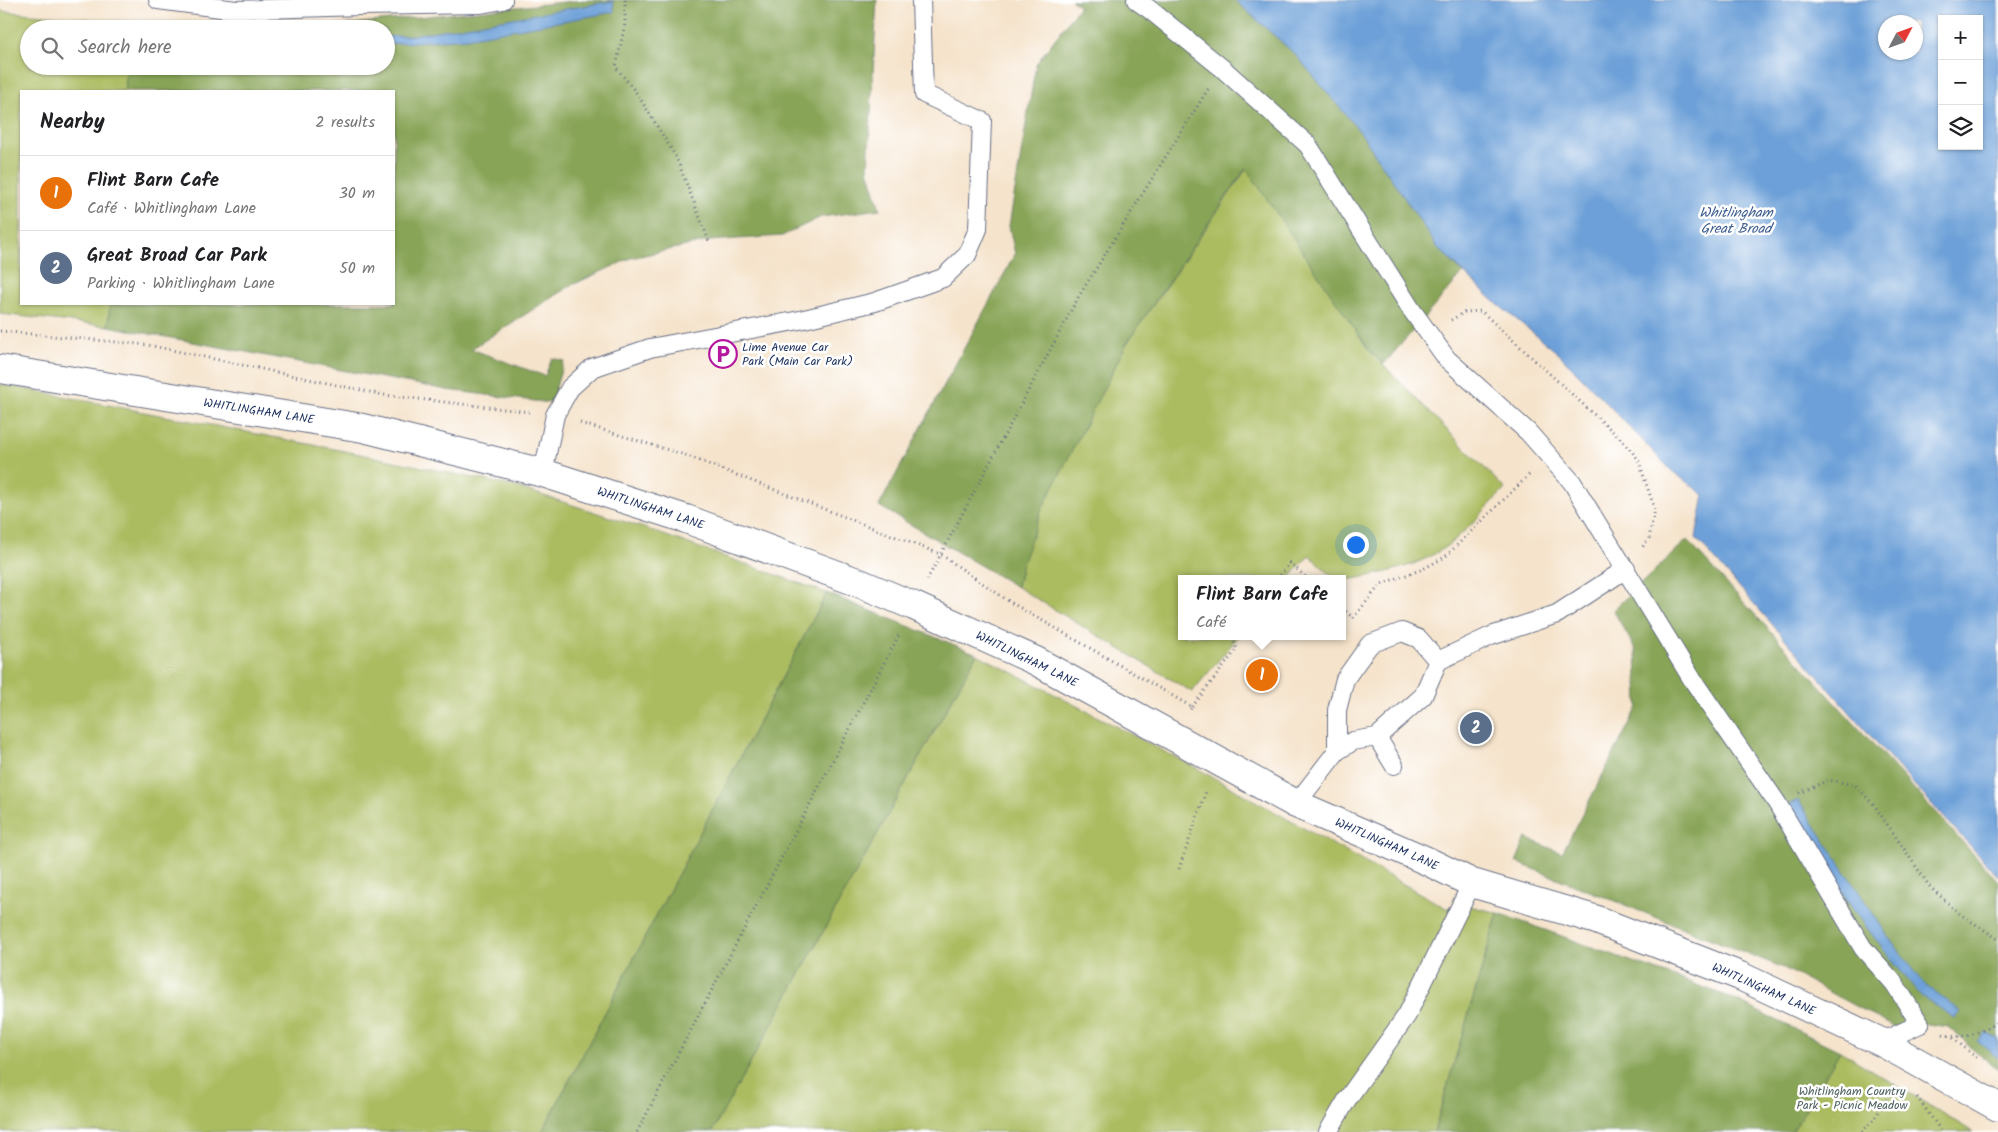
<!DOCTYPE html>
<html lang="en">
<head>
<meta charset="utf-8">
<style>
	body { margin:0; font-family:Kalam,sans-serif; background:#f6f6f6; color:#202124 }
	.controls { position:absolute; right:15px; top:15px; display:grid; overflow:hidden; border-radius:0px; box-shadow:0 1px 4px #0004 }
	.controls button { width:45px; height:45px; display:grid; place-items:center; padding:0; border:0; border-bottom:1px solid #e0e0e0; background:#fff; color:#202124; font:25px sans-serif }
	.compass { position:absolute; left:1878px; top:15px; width:45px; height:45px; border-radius:50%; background:#fff; box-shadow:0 1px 4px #0004; rotate:49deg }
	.you { position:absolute; left:1355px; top:544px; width:18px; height:18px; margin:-12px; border:4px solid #fff; border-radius:50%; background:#1a73e8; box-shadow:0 0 0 8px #1a73e833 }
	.badge { display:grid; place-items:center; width:32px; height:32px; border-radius:50%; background:#b5179e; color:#fff; font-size:16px; font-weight:700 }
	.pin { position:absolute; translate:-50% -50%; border:2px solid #fff; box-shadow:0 1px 5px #0006 }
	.popup { position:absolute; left:1178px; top:575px; width:168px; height:65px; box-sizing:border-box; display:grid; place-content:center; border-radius:0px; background:#fff; filter:drop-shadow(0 1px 4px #0005); font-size:16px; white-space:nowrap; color:#757577 }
	.popup b { font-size:19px; color:#202124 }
	.popup::after { content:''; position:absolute; left:50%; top:100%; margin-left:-10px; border:10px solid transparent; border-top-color:#fff }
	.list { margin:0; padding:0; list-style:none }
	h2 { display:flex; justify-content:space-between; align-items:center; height:65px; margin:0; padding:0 20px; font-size:21px }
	h2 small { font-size:16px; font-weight:400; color:#757577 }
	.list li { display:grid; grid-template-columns:32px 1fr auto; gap:15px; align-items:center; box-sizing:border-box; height:75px; padding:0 20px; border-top:1px solid #e0e0e0 }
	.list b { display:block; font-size:19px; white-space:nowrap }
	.list p { margin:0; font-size:16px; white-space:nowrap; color:#757577 }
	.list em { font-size:16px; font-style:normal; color:#757577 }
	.icon { flex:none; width:28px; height:28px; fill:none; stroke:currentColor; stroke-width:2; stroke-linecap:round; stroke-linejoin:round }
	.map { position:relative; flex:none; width:1998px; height:1132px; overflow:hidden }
	.search { position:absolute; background:#fff; box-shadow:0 1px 4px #0004; left:20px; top:20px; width:375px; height:55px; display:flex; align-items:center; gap:12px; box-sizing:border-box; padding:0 18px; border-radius:28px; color:#757577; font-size:19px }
	.panel { position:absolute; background:#fff; box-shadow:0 1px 4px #0004; left:20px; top:90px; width:375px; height:215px; border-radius:0px }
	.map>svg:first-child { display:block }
</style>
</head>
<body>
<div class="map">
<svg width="1998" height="1132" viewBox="0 0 1998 1132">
	<rect width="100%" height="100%" fill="#fff"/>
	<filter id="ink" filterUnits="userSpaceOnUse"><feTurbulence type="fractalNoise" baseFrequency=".02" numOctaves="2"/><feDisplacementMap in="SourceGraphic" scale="10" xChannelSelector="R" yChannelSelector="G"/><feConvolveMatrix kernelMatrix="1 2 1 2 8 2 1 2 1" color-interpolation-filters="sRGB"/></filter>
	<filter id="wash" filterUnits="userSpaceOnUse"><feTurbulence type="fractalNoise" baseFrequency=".0096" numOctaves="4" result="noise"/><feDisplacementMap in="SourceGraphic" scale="20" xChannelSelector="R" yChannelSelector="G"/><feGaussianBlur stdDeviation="1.12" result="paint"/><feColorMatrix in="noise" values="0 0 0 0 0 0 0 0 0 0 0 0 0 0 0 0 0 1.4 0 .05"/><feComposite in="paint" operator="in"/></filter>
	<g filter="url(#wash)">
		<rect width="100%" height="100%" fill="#f5e3cb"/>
		<g fill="#abbc60" stroke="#63765f">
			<path d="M0,11L130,23V29H29V66H127L125,91H21V304H110L108,326L0,314Z"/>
			<path d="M1247,168L1369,350L1505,489C1486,508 1463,536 1441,550C1412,569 1375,575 1342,581V579H1335L1309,555L1289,579H1182V636H1239L1192,692L1017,587L1021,567L1038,515L1127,343Z"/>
			<path d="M0,384L360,454L513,486L641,527L827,593L542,1132H0Z"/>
			<path d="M977,654L1200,770L1446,908L1470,906L1498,913L1434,1132H712Z"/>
			<path d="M1840,1051L1973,1132H1792Z"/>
		</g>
		<g fill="#88a456" stroke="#526a5a">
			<path d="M584,0H877L868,169L880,209L821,217L782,236L709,241L631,258L570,286L471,349L545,376L552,358L564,361L551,403L447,390L108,326L110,304H394V91H125L127,66H386V29H302Z"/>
			<path d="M1071,0H1235L1296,55L1361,133L1438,248L1463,273L1384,364L1369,350L1246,168L1127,343L1041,511L1021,567L1017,587L879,506L1015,254L1009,226L1036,64L1080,6Z"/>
			<path d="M130,23L296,29H130Z"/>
			<path d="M1687,540L1998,881V1070L1948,1027L1908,1021L1894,1027L1784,968L1516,862L1526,838L1562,853L1638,707L1636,650L1613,610Z"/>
			<path d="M827,593L977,654L712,1132H542Z"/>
			<path d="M1498,913L1727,996L1840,1051L1792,1132H1434Z"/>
		</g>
		<g fill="#6da0d8" stroke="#44689b" fill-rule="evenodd">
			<path d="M1235,0H1998V876L1907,777L1696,538L1704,495L1672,471L1558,353L1496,303L1438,248L1361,133L1296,55ZM1942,19H1979V146H1942ZM1886,22H1916V52H1886Z"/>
			<path d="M613,1L614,12L466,38L386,44V37L414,35Z"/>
			<path d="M1798,800L1887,935L1926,986L1961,1012L1955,1018L1921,996L1882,948L1849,903L1789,805Z"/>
			<path d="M1986,1033L1998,1039V1058L1977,1041Z"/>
		</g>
	</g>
	<g filter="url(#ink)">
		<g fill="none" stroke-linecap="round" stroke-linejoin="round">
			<defs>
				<g id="lane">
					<path d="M158,0L236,10L360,6L481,4L503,0"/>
					<path d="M1136,0L1149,9L1222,68L1308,145L1411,309L1447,359L1528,432L1572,482L1692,679L1777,803L1863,948L1894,983L1920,1024L1881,1042"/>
					<path d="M543,473L555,415L570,388L592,368L650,348L800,320L875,302L943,278L967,255L978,229L982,121L924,94L921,0"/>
					<path d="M1438,661L1491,636L1557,614L1626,569"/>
					<path d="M1377,737L1394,765"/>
					<path d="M1296,804L1337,751L1353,741L1377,737L1423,696L1438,661L1419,639L1402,632L1370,644L1345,679L1337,710V751"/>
					<path d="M1328,1132L1348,1098L1407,1015L1472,883"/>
				</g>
				<path id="street" d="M0,369L363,428L543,473L686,519L857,582L914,606L1036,661L1296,804L1427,861L1472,883L1594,919L1740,976L1881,1042L1998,1107"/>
			</defs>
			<use href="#lane" stroke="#676e84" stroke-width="20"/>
			<use href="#street" stroke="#676e84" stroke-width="30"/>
			<g stroke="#676e84" stroke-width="3" stroke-dasharray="1 4" stroke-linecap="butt">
				<path d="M625,0V24L616,67L638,95L676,157L709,241"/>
				<path d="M1451,320L1465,312L1481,311L1621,439L1638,459L1655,510L1649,538L1641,549"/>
				<path d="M0,331L148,345L384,395L530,412"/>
				<path d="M580,423L685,455L940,554L1010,602L1192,707L1189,711"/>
				<path d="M1277,579L1290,563L1308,579"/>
				<path d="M927,580L1079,296L1208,89"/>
				<path d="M1342,608L1353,618L1381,584L1423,569L1445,557L1531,473"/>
				<path d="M1192,707L1237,649L1231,636"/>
				<path d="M1799,793L1829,780L1855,785L1874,805L1930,887L1960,914L1998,939"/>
				<path d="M1179,869L1207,789"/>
				<path d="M1943,1034C1961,1041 1984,1032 1998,1021"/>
				<path d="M1953,1038L1977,1058"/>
				<path d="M1917,1097L1942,1132"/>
				<path d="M637,1132L900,633"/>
				<path d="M1862,1132L1873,1120L1897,1084"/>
			</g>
			<use href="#lane" stroke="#fff" stroke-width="18"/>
			<use href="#street" stroke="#fff" stroke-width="28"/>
		</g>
	</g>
	<defs>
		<symbol id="parking-ring" viewBox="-11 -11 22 22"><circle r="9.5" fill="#fff" stroke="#b5179e" stroke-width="1.5"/><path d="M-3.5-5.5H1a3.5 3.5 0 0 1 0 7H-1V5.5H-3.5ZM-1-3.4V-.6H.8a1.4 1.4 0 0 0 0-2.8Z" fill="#b5179e"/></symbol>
	</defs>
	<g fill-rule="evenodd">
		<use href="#parking-ring" x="707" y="338" width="32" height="32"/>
	</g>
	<g text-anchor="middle" stroke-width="5" stroke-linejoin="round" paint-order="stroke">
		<g font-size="12" fill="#1b2f5e" stroke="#fff" text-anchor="start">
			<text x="742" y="351">Lime Avenue Car<tspan x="742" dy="14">Park (Main Car Park)</tspan></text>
		</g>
		<g font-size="12" fill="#1b2f5e" stroke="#fff">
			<text transform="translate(259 411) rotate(9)" y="4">WHITLINGHAM LANE</text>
			<text transform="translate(651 508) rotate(18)" y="4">WHITLINGHAM LANE</text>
			<text transform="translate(1027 659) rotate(26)" y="4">WHITLINGHAM LANE</text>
			<text transform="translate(1387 844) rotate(24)" y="4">WHITLINGHAM LANE</text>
			<text transform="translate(1764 989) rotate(24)" y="4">WHITLINGHAM LANE</text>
		</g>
		<g font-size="12" fill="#4d605f" stroke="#fff">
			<text x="1852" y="1095">Whitlingham Country<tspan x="1852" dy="14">Park - Picnic Meadow</tspan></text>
		</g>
		<g font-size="14" font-style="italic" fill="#3c5c8f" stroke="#fff">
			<text x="1736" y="217">Whitlingham<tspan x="1736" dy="16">Great Broad</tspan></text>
		</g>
	</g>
</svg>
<div class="controls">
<button>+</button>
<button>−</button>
<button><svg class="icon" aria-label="layers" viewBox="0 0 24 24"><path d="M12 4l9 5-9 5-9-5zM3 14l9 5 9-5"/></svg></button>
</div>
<svg class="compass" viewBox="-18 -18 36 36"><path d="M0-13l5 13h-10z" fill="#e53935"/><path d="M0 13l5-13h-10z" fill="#757577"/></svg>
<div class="you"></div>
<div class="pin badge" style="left:1262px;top:675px;background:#e8710a">1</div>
<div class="popup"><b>Flint Barn Cafe</b>Café</div>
<div class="pin badge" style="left:1476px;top:728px;background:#5c6f8a">2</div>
<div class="search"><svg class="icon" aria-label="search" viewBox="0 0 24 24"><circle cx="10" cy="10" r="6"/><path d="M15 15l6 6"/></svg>Search here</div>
<section class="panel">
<h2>Nearby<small>2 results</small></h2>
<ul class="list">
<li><span class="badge" style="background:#e8710a">1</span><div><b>Flint Barn Cafe</b><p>Café · Whitlingham Lane</p></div><em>30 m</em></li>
<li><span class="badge" style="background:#5c6f8a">2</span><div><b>Great Broad Car Park</b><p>Parking · Whitlingham Lane</p></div><em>50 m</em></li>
</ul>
</section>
</div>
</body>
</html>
